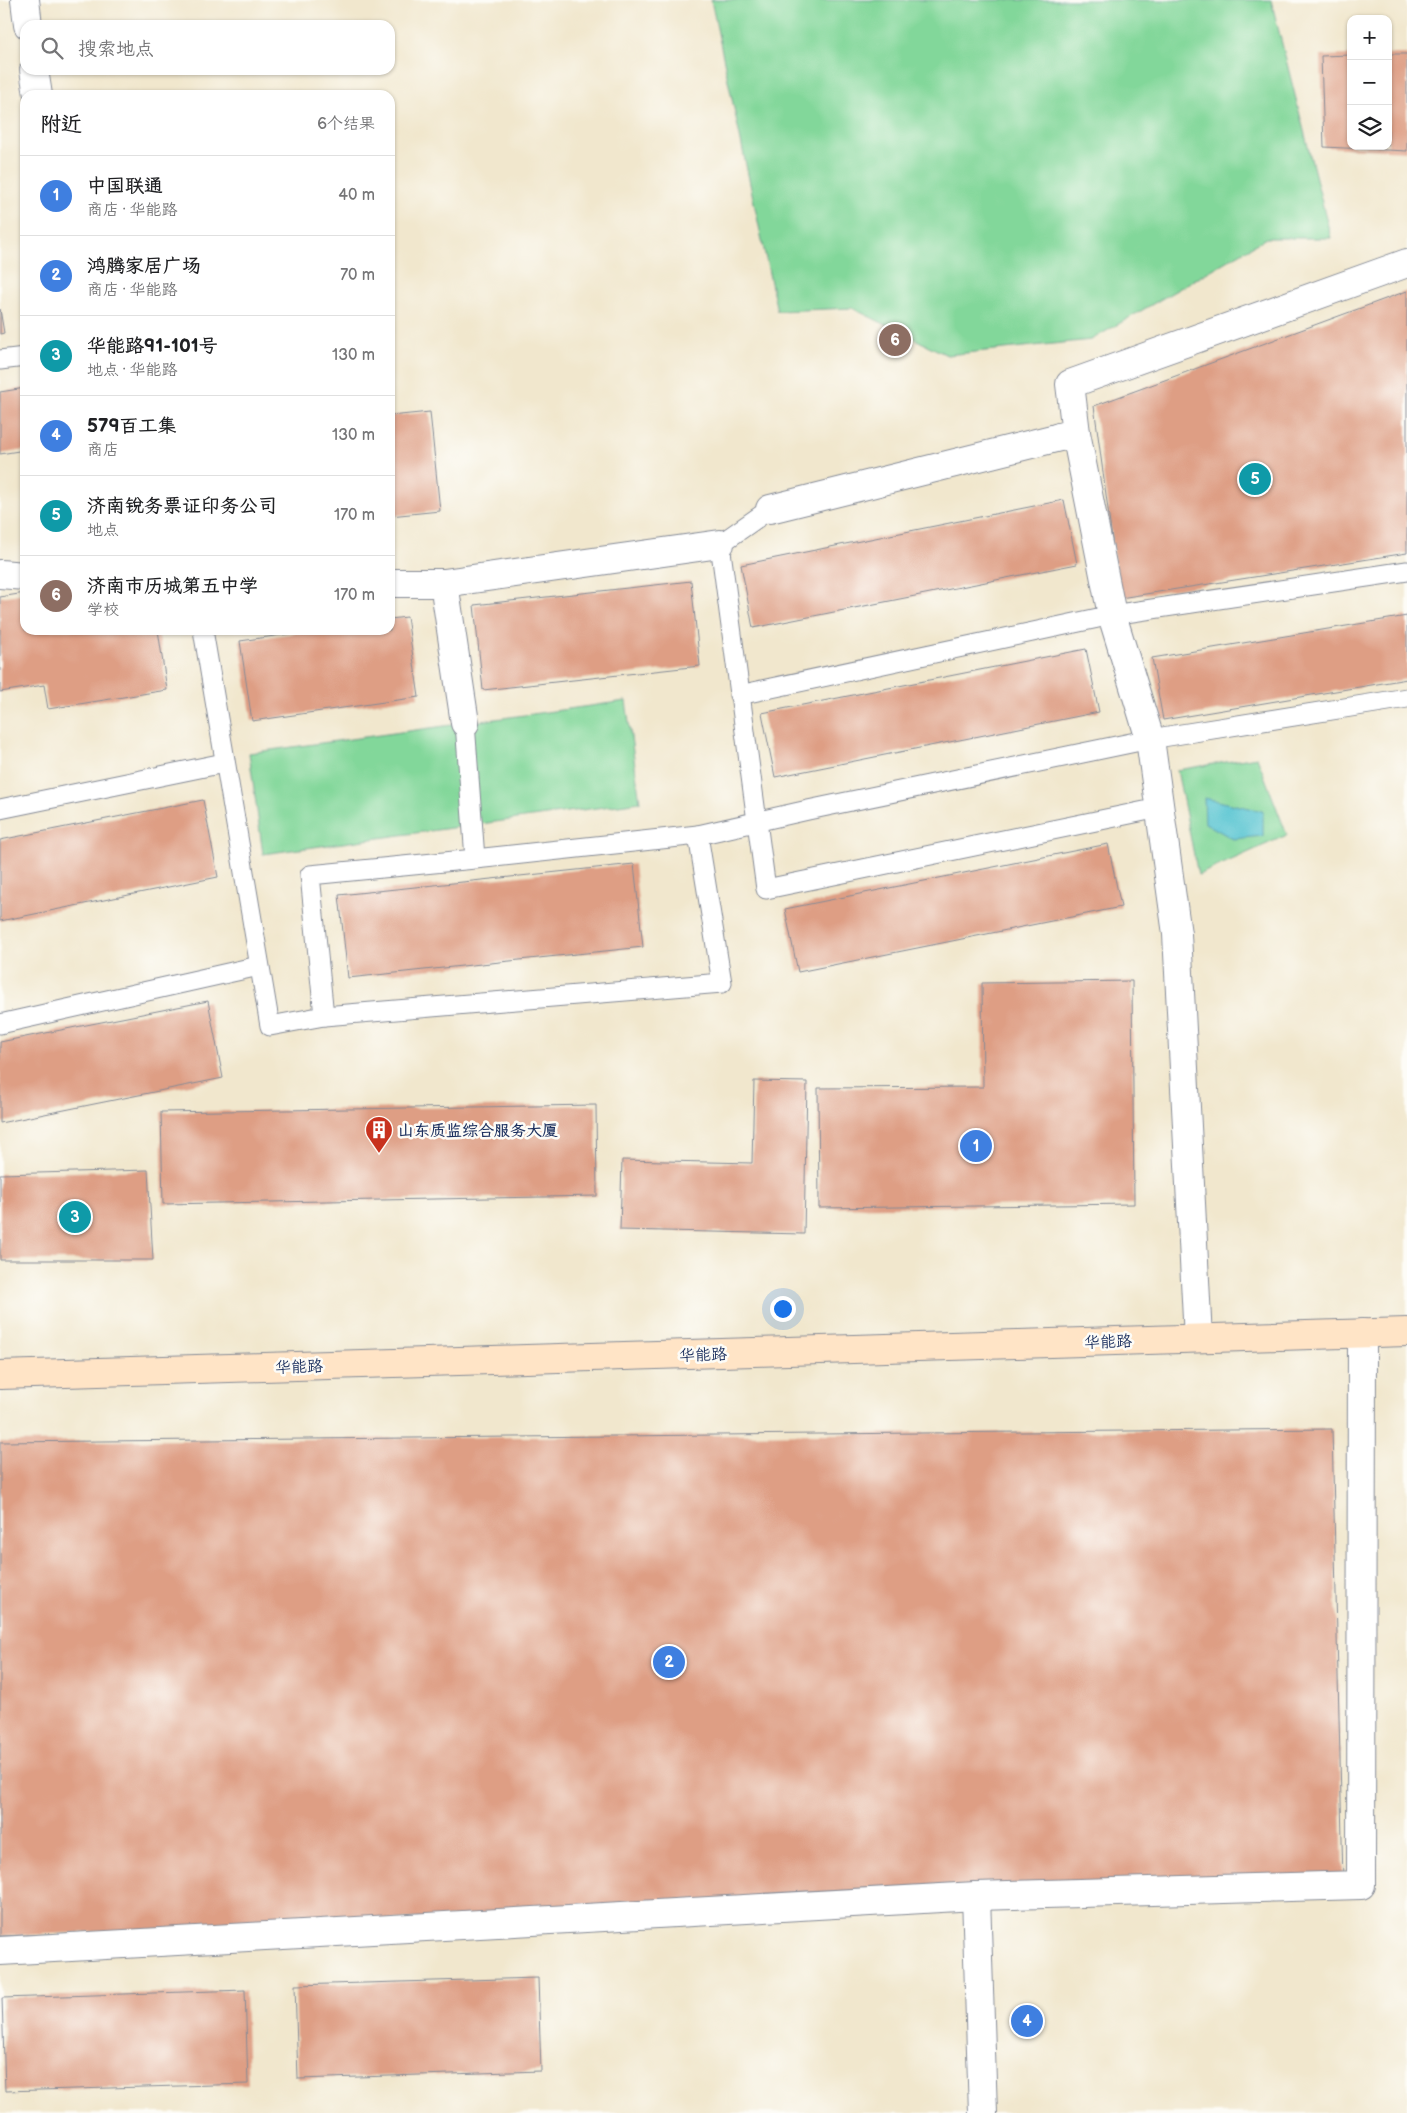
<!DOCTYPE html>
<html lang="zh">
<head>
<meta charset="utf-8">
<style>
	body { margin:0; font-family:"Balsamiq Sans","LXGW WenKai TC",sans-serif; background:#f2f2f2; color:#202124 }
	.controls { position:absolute; right:15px; top:15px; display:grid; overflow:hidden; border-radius:10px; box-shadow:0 1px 4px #0004 }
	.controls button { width:45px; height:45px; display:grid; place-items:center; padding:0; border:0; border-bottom:1px solid #e0e0e0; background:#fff; color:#202124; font:25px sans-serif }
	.you { position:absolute; left:782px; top:1308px; width:18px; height:18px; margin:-12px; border:4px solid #fff; border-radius:50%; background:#1a73e8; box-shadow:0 0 0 8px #1a73e833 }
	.badge { display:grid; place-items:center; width:32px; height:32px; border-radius:50%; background:#ea580c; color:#fff; font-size:16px; font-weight:700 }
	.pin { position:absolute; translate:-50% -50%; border:2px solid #fff; box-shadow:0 1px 5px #0006 }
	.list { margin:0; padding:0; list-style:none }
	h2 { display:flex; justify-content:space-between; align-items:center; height:65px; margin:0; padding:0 20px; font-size:21px }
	h2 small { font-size:16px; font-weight:400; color:#757577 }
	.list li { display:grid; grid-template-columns:32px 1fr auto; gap:15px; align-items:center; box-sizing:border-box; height:80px; padding:0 20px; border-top:1px solid #e0e0e0 }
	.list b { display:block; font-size:19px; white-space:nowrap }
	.list p { margin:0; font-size:16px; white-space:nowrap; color:#757577 }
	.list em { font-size:16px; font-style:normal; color:#757577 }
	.icon { flex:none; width:28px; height:28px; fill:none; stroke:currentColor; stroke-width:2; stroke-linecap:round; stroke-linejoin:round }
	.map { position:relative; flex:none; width:1407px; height:2113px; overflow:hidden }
	.search { position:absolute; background:#fff; box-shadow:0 1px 4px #0004; left:20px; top:20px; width:375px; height:55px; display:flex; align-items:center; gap:12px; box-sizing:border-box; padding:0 18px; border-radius:15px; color:#757577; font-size:19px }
	.panel { position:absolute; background:#fff; box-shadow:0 1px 4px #0004; left:20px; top:90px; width:375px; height:545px; border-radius:15px }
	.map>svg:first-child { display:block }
</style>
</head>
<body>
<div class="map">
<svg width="1407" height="2113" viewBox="0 0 1407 2113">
	<rect width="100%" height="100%" fill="#fdfcf7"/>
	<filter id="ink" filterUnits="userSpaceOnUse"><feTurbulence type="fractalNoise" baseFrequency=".02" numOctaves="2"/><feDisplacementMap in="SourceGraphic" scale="10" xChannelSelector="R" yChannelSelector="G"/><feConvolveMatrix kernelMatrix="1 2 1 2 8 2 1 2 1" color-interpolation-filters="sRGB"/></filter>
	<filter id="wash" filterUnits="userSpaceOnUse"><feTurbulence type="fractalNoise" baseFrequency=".0096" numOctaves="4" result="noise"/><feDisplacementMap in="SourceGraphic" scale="20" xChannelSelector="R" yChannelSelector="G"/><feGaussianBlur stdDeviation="1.12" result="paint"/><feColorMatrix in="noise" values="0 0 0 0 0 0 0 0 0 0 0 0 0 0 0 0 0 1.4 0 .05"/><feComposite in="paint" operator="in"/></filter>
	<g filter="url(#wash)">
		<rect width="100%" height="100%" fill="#f1e7cd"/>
		<g fill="#82d79a" stroke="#4e837c">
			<path d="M711,0H1271L1331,238H1266L1091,340L947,355L852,308L777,311Z"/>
			<path d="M626,701L640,802L263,854L249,753Z"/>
			<path d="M1257,757L1287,835L1198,875L1177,770Z"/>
		</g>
		<path fill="#59c5d2" stroke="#3a7a98" d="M1204,798L1263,811V836L1233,839L1205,823Z"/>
		<g id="blocks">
			<g fill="#de9e84">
				<path d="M1388,54H1407V151L1324,147L1321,56L1351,55V146H1388Z"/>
				<path d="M1407,291V553L1120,598L1094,406Z"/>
				<path d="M0,309L4,333L0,334Z"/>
				<path d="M25,388V450L0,454V392Z"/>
				<path d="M430,412L440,511L390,516V416Z"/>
				<path d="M1064,500L1077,564L753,628L741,565Z"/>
				<path d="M691,581L700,666L483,690L474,605Z"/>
				<path d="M25,593V630H158L167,690L48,709L44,685L0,692V597Z"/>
				<path d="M1407,616V679L1163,720L1152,658Z"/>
				<path d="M407,617L419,697L252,721L240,641L316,630H390V619Z"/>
				<path d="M1086,649L1099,712L775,777L762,713Z"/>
				<path d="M203,800L218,877L0,921V840Z"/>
				<path d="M1108,844L1121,907L798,972L785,909Z"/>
				<path d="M634,864L643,947L348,978L339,895Z"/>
				<path d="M1132,981L1134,1204L819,1208L818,1088L983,1087L982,983Z"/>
				<path d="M208,1001L223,1078L0,1123V1042Z"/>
				<path d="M754,1081L807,1082L804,1234L620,1230L622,1160L752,1163Z"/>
				<path d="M596,1105L597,1196L163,1204L161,1112Z"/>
				<path d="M148,1170L153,1260H0V1174Z"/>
				<path d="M1332,1429L1343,1881L0,1936V1442Z"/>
				<path d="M538,1978L541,2071L298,2079L295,1985Z"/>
				<path d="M245,1990L248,2084L5,2091L2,1998Z"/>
			</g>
		</g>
	</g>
	<g filter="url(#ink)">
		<use href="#blocks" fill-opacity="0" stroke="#868b96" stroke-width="1"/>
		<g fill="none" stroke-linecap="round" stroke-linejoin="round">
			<defs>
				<g id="lane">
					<path d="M0,360L25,357"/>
					<path d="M770,509L720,544L766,889L1159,808"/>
					<path d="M203,630L270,1026L324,1016"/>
					<path d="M739,695L1112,615L1407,571"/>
					<path d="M465,723L475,859L698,835L722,983L324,1016L310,875L475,859"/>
					<path d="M0,809L224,763"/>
					<path d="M698,835L808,810L1150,739L1407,698"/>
					<path d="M0,1024L259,966"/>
				</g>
				<g id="street">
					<path d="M25,0L28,25"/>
					<path d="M34,70L38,95"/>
					<path d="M1059,437L1076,433L1070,384L1407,263"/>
					<path d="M770,509L1076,433L1112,615L1150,739L1177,934L1198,1338"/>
					<path d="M0,574L25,576"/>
					<path d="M390,583H444L720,544"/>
					<path d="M444,583L465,723"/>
					<path d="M976,1896L983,2113"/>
					<path d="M0,1951L976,1896L1361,1885L1362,1333"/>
				</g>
				<path id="secondary" d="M0,1375L1407,1332"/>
			</defs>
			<use href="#lane" stroke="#868b96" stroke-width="21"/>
			<use href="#street" stroke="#868b96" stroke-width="30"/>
			<use href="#secondary" stroke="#868b96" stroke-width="30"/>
			<use href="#lane" stroke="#fff" stroke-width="19"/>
			<use href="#street" stroke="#fff" stroke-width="28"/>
			<use href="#secondary" stroke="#ffe4c6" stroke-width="28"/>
		</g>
	</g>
	<defs>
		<symbol id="building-pin" viewBox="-11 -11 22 30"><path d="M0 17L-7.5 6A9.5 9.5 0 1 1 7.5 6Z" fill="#c8321e" stroke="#fdfcf7"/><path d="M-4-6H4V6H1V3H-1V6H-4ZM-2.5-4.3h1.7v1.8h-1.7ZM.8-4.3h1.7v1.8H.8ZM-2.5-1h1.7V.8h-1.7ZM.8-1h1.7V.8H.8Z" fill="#fff"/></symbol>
	</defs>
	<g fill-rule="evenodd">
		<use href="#building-pin" x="363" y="1114" width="32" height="43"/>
	</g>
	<g text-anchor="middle" stroke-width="5" stroke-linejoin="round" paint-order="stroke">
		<g font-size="16" font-weight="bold" fill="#1b2f5e" stroke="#fdfcf7" text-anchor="start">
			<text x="398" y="1136">山东质监综合服务大厦</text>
		</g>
		<g font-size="16" fill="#1b2f5e" stroke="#fdfcf7">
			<text transform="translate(1108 1341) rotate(-2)" y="6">华能路</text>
			<text transform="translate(703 1354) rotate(-2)" y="6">华能路</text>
			<text transform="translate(299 1366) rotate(-2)" y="6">华能路</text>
		</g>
	</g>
</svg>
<div class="controls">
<button>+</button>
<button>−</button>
<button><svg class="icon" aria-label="layers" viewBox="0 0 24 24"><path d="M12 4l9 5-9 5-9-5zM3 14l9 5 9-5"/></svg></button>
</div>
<div class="you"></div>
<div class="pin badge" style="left:976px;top:1146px;background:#3f7fe0">1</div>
<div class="pin badge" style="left:669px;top:1662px;background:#3f7fe0">2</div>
<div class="pin badge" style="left:75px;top:1217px;background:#0f9aa8">3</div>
<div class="pin badge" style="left:1027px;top:2021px;background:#3f7fe0">4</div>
<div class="pin badge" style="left:1255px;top:479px;background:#0f9aa8">5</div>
<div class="pin badge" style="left:895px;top:340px;background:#8d6e63">6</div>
<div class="search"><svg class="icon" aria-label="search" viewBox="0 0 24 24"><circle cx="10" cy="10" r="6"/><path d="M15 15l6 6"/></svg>搜索地点</div>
<section class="panel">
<h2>附近<small>6个结果</small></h2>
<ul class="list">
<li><span class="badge" style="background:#3f7fe0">1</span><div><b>中国联通</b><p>商店 · 华能路</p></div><em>40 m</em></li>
<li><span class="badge" style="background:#3f7fe0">2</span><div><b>鸿腾家居广场</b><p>商店 · 华能路</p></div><em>70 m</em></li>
<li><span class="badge" style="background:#0f9aa8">3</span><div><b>华能路91-101号</b><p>地点 · 华能路</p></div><em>130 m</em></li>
<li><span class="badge" style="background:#3f7fe0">4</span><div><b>579百工集</b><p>商店</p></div><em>130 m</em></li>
<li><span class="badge" style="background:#0f9aa8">5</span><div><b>济南锐务票证印务公司</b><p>地点</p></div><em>170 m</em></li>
<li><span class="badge" style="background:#8d6e63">6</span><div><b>济南市历城第五中学</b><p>学校</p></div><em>170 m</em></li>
</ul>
</section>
</div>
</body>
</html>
